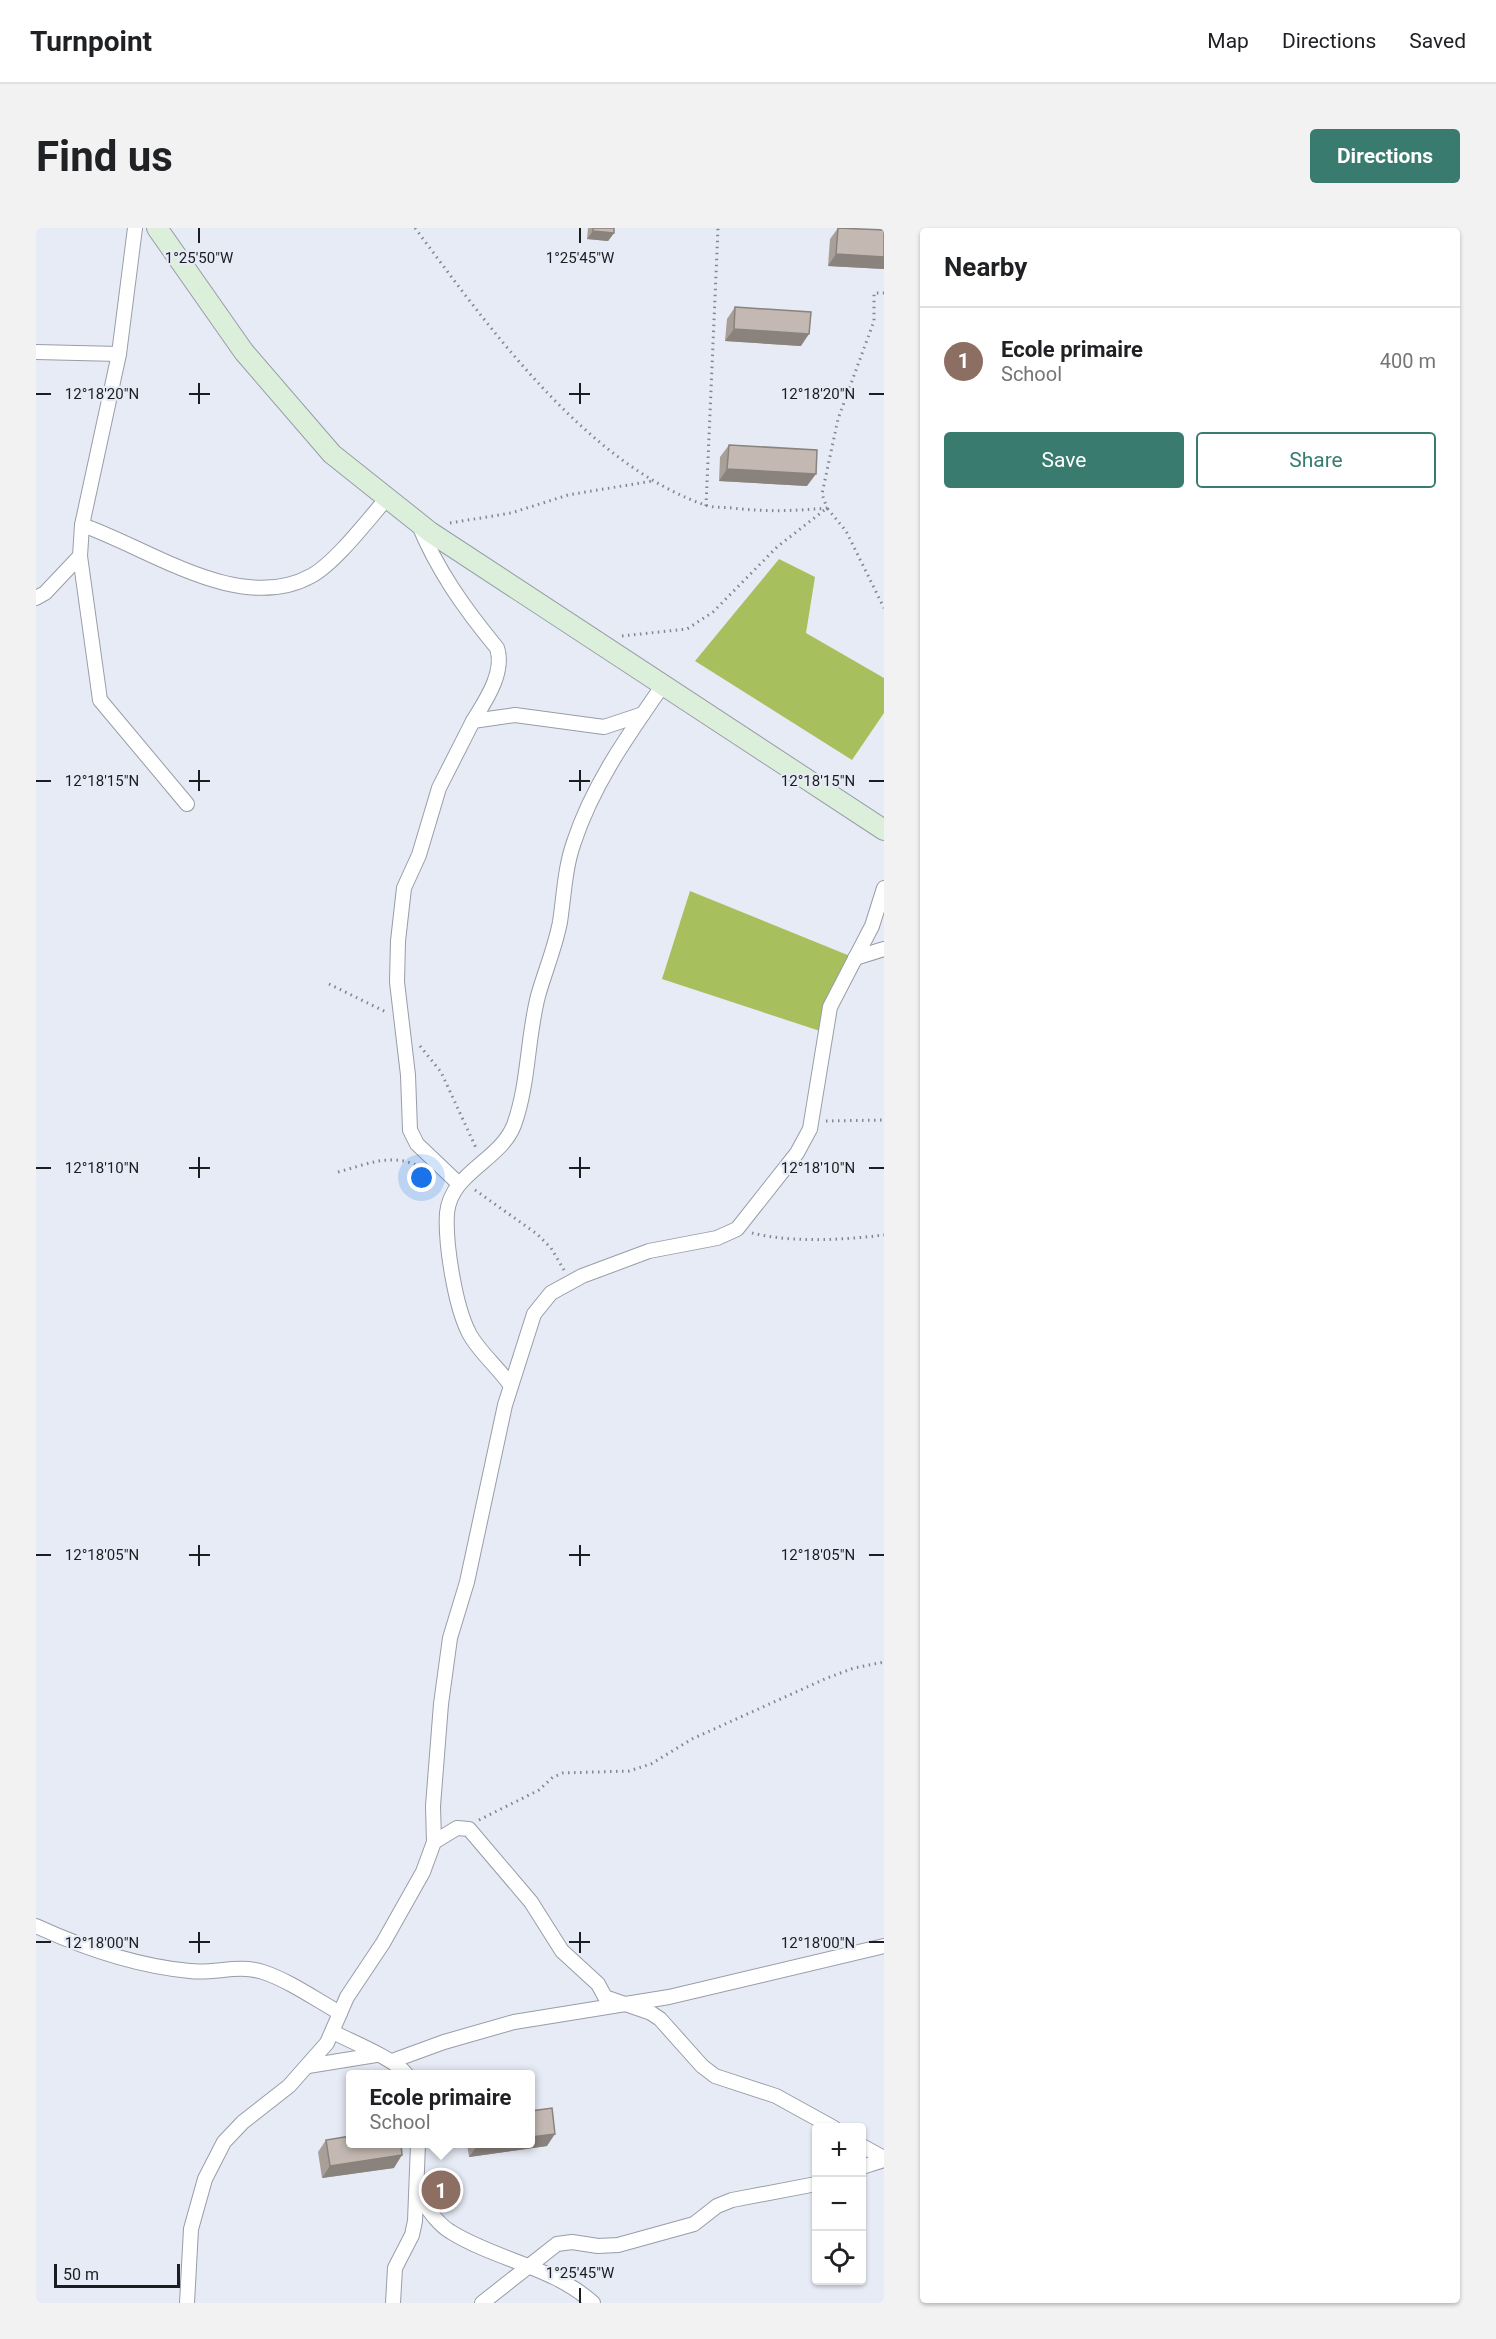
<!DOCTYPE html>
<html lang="en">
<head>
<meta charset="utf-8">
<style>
	body { margin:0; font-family:Roboto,sans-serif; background:#f2f2f2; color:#202124 }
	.controls { position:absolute; right:18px; bottom:18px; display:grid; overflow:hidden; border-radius:6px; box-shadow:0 2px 4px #0004 }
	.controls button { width:54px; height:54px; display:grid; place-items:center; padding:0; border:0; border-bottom:2px solid #e0e0e0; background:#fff; color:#202124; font:30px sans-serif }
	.scale { position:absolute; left:18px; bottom:15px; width:126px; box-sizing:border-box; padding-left:6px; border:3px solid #1c1d21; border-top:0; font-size:16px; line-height:21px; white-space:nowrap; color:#1c1d21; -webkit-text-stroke:4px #e6ebf6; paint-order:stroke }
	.you { position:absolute; left:386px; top:950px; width:21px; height:21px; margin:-15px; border:4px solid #fff; border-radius:50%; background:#1a73e8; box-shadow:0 0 0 9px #1a73e833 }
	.badge { display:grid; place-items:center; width:39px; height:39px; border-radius:50%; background:#397c6f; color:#fff; font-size:20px; font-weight:700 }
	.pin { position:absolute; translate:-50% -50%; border:3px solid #fff; box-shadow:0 2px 6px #0006 }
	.popup { position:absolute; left:310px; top:1842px; width:189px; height:78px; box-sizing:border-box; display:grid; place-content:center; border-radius:6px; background:#fff; filter:drop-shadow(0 2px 4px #0005); font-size:20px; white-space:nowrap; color:#757577 }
	.popup b { font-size:22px; color:#202124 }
	.popup::after { content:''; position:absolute; left:50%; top:100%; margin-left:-12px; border:12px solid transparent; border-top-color:#fff }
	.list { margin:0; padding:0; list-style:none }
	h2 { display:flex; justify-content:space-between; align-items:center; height:78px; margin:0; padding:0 24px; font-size:26px }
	h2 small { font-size:20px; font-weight:400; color:#757577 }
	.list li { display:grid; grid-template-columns:39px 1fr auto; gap:18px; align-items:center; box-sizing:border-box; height:108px; padding:0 24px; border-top:2px solid #e0e0e0 }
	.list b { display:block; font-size:22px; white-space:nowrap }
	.list p { margin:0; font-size:20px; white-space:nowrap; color:#757577 }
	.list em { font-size:20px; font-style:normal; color:#757577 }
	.actions { display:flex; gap:12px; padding:18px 24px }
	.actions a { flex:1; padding:14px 0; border:2px solid #397c6f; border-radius:6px; text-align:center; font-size:21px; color:#397c6f }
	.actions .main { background:#397c6f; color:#fff }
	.icon { flex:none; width:33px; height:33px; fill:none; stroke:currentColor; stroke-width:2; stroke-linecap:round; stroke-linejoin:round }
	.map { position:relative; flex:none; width:848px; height:2075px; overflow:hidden; border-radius:6px }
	header { display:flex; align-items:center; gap:36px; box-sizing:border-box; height:84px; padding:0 30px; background:#fff; border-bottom:2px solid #e0e0e0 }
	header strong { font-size:28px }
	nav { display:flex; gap:33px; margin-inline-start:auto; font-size:21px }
	.intro { display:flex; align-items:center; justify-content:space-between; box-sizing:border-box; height:144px; padding:0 36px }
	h1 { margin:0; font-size:42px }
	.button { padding:15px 27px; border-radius:6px; background:#397c6f; color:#fff; font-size:21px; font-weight:700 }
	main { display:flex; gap:36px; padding:0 36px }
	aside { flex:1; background:#fff; border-radius:6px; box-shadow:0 2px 4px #0004 }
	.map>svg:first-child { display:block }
</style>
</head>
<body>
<header>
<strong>Turnpoint</strong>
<nav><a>Map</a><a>Directions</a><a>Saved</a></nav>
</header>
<div class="intro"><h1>Find us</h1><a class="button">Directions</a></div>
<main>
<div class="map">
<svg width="848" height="2075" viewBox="0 0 848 2075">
	<rect width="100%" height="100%" fill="#e6ebf6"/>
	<g fill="#a7c05d">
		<path d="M743,331L779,349L770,405L848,450V485L816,532L659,433Z"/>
		<path d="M654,663L819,730L790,805L626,751Z"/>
	</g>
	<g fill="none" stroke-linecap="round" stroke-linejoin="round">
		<defs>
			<g id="street">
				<path d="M0,124L83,126"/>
				<path d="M382,295C401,342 428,380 461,420C469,444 450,472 437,493"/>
				<path d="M46,297C113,320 204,387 275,348C299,335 332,292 351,270"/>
				<path d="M44,328L64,472L151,576"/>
				<path d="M0,370L9,365L44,328L46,297L83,126L99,0"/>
				<path d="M819,730L848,721"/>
				<path d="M423,956L381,916L374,902L372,847L361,754L362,713L368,660L383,627L403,560L437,493L479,487L568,499L607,486"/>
				<path d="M475,1158C463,1140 442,1123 433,1105C419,1078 409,1015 411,985C415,944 464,933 478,897C493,855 491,811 502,768C509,743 519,720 524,694C528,667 529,639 538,614C557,556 593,506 627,457"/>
				<path d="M398,1614L421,1600L433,1601L495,1674L526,1723L562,1756L569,1769L615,1785L624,1791L666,1838L679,1848L740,1868L798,1900"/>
				<path d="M0,1698C48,1720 101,1738 154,1743C179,1746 202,1736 227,1744C254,1753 279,1771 304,1785"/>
				<path d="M297,1804C316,1814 359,1831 370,1846"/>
				<path d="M356,1833L408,1814L478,1794L633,1769L848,1718"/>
				<path d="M272,1838L340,1827"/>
				<path d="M826,1918L848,1930"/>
				<path d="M826,1939L848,1932"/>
				<path d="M381,1966C391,1979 401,1996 415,2004C460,2032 518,2039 557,2075"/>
				<path d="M151,2075L155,2001L169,1951L188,1914L207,1894L253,1858L291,1815L311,1769L347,1715L387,1644L398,1614L397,1578L405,1476L414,1410L431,1354L469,1177L498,1086L515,1065L546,1048L613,1023L681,1010L701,1001L761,925L774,901L794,779L836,698L848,660"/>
				<path d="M357,2075L359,2040L376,2007L379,1993L382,1916"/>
				<path d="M446,2075L521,2016L536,2014L562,2018L582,2017L658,1996L681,1978L696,1972L780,1956"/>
			</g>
			<path id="secondary" d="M121,0L208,124L296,226L394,304L848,602"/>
		</defs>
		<use href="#street" stroke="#989da7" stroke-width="16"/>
		<use href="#secondary" stroke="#989da7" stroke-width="22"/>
		<g stroke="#83868d" stroke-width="3" stroke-dasharray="1.5 4.5" stroke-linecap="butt">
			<path d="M379,0C452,98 549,235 669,277C677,280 687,279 696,280C729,284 758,283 791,280L786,266L802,191L838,93V65H848"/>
			<path d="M670,278L682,0"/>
			<path d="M414,295L475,285L532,267L616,253"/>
			<path d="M586,408L651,401L677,384L741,319L791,280L810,303L848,380"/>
			<path d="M293,756L350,784"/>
			<path d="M384,818L405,844L441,922"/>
			<path d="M790,893L848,892"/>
			<path d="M302,944C329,937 353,925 380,937"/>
			<path d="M439,962L501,1006L515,1020L528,1042"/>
			<path d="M716,1005C757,1015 806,1012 848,1007"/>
			<path d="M443,1592L503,1562L517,1549L527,1545L593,1543L615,1536L656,1511L791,1450L818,1440L848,1434"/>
		</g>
		<use href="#street" stroke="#fff" stroke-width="14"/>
		<use href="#secondary" stroke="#dcefdb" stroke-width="20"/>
	</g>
	<g fill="#a99f99">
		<path d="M552,0H578V5L572,13L551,11Z"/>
		<path d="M802,0L848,41L792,38L794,11Z"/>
		<path d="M699,79L765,118L689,113L691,91Z"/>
		<path d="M693,217L771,258L683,253L684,229Z"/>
		<path d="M290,1912L358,1940L286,1950L282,1924Z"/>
		<path d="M431,1916H495L511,1918L433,1929Z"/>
	</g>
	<g fill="#89827d">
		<path d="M557,3L578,5L572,13L551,11Z"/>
		<path d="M800,26L848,29V41L792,38Z"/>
		<path d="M698,101L773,106L765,118L689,113Z"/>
		<path d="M691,241L780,246L771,258L683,253Z"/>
		<path d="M519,1906L511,1918L433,1929L442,1917L449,1916H495V1909Z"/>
		<path d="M366,1927L358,1940L286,1950L294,1938Z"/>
	</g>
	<g fill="#c4b9b2" stroke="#89827d" stroke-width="1.5">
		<path d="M557,0H578V5L557,3Z"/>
		<path d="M802,0L848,2V29L800,26Z"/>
		<path d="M699,79L775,84L773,106L698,101Z"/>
		<path d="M693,217L781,222L780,246L691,241Z"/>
		<path d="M516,1880L519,1906L495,1909V1883Z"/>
		<path d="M315,1908V1916H365L366,1927L294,1938L290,1912Z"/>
	</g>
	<path fill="none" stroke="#1c1d21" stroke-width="2" d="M163,0V15M544,0V15M163,155V176M544,155V176M0,166H15M153,166H174M533,166H554M833,166H848M163,542V563M544,542V563M0,553H15M153,553H174M533,553H554M833,553H848M163,929V950M544,929V950M0,940H15M153,940H174M533,940H554M833,940H848M163,1317V1338M544,1317V1338M0,1327H15M153,1327H174M533,1327H554M833,1327H848M163,1704V1725M544,1704V1725M0,1714H15M153,1714H174M533,1714H554M833,1714H848M544,2060V2075"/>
	<g font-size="15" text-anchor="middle" fill="#1c1d21" stroke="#e6ebf6" stroke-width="4.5" stroke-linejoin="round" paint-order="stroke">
		<text x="163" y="35">1°25'50"W</text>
		<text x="544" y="35">1°25'45"W</text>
		<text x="66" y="171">12°18'20"N</text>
		<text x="782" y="171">12°18'20"N</text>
		<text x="66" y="558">12°18'15"N</text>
		<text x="782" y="558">12°18'15"N</text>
		<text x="66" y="945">12°18'10"N</text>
		<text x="782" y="945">12°18'10"N</text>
		<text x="66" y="1332">12°18'05"N</text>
		<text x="782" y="1332">12°18'05"N</text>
		<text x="66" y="1720">12°18'00"N</text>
		<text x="782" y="1720">12°18'00"N</text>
		<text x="544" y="2050">1°25'45"W</text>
	</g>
</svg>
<div class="controls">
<button>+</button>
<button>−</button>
<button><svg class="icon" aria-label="locate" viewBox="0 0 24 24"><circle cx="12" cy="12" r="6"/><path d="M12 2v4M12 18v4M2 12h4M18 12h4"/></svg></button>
</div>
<div class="scale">50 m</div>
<div class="you"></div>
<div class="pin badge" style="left:405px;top:1962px;background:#8d6e63">1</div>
<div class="popup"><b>Ecole primaire</b>School</div>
</div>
<aside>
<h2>Nearby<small></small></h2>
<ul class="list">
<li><span class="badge" style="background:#8d6e63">1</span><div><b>Ecole primaire</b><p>School</p></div><em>400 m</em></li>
</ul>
<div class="actions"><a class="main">Save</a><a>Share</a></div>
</aside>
</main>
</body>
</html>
